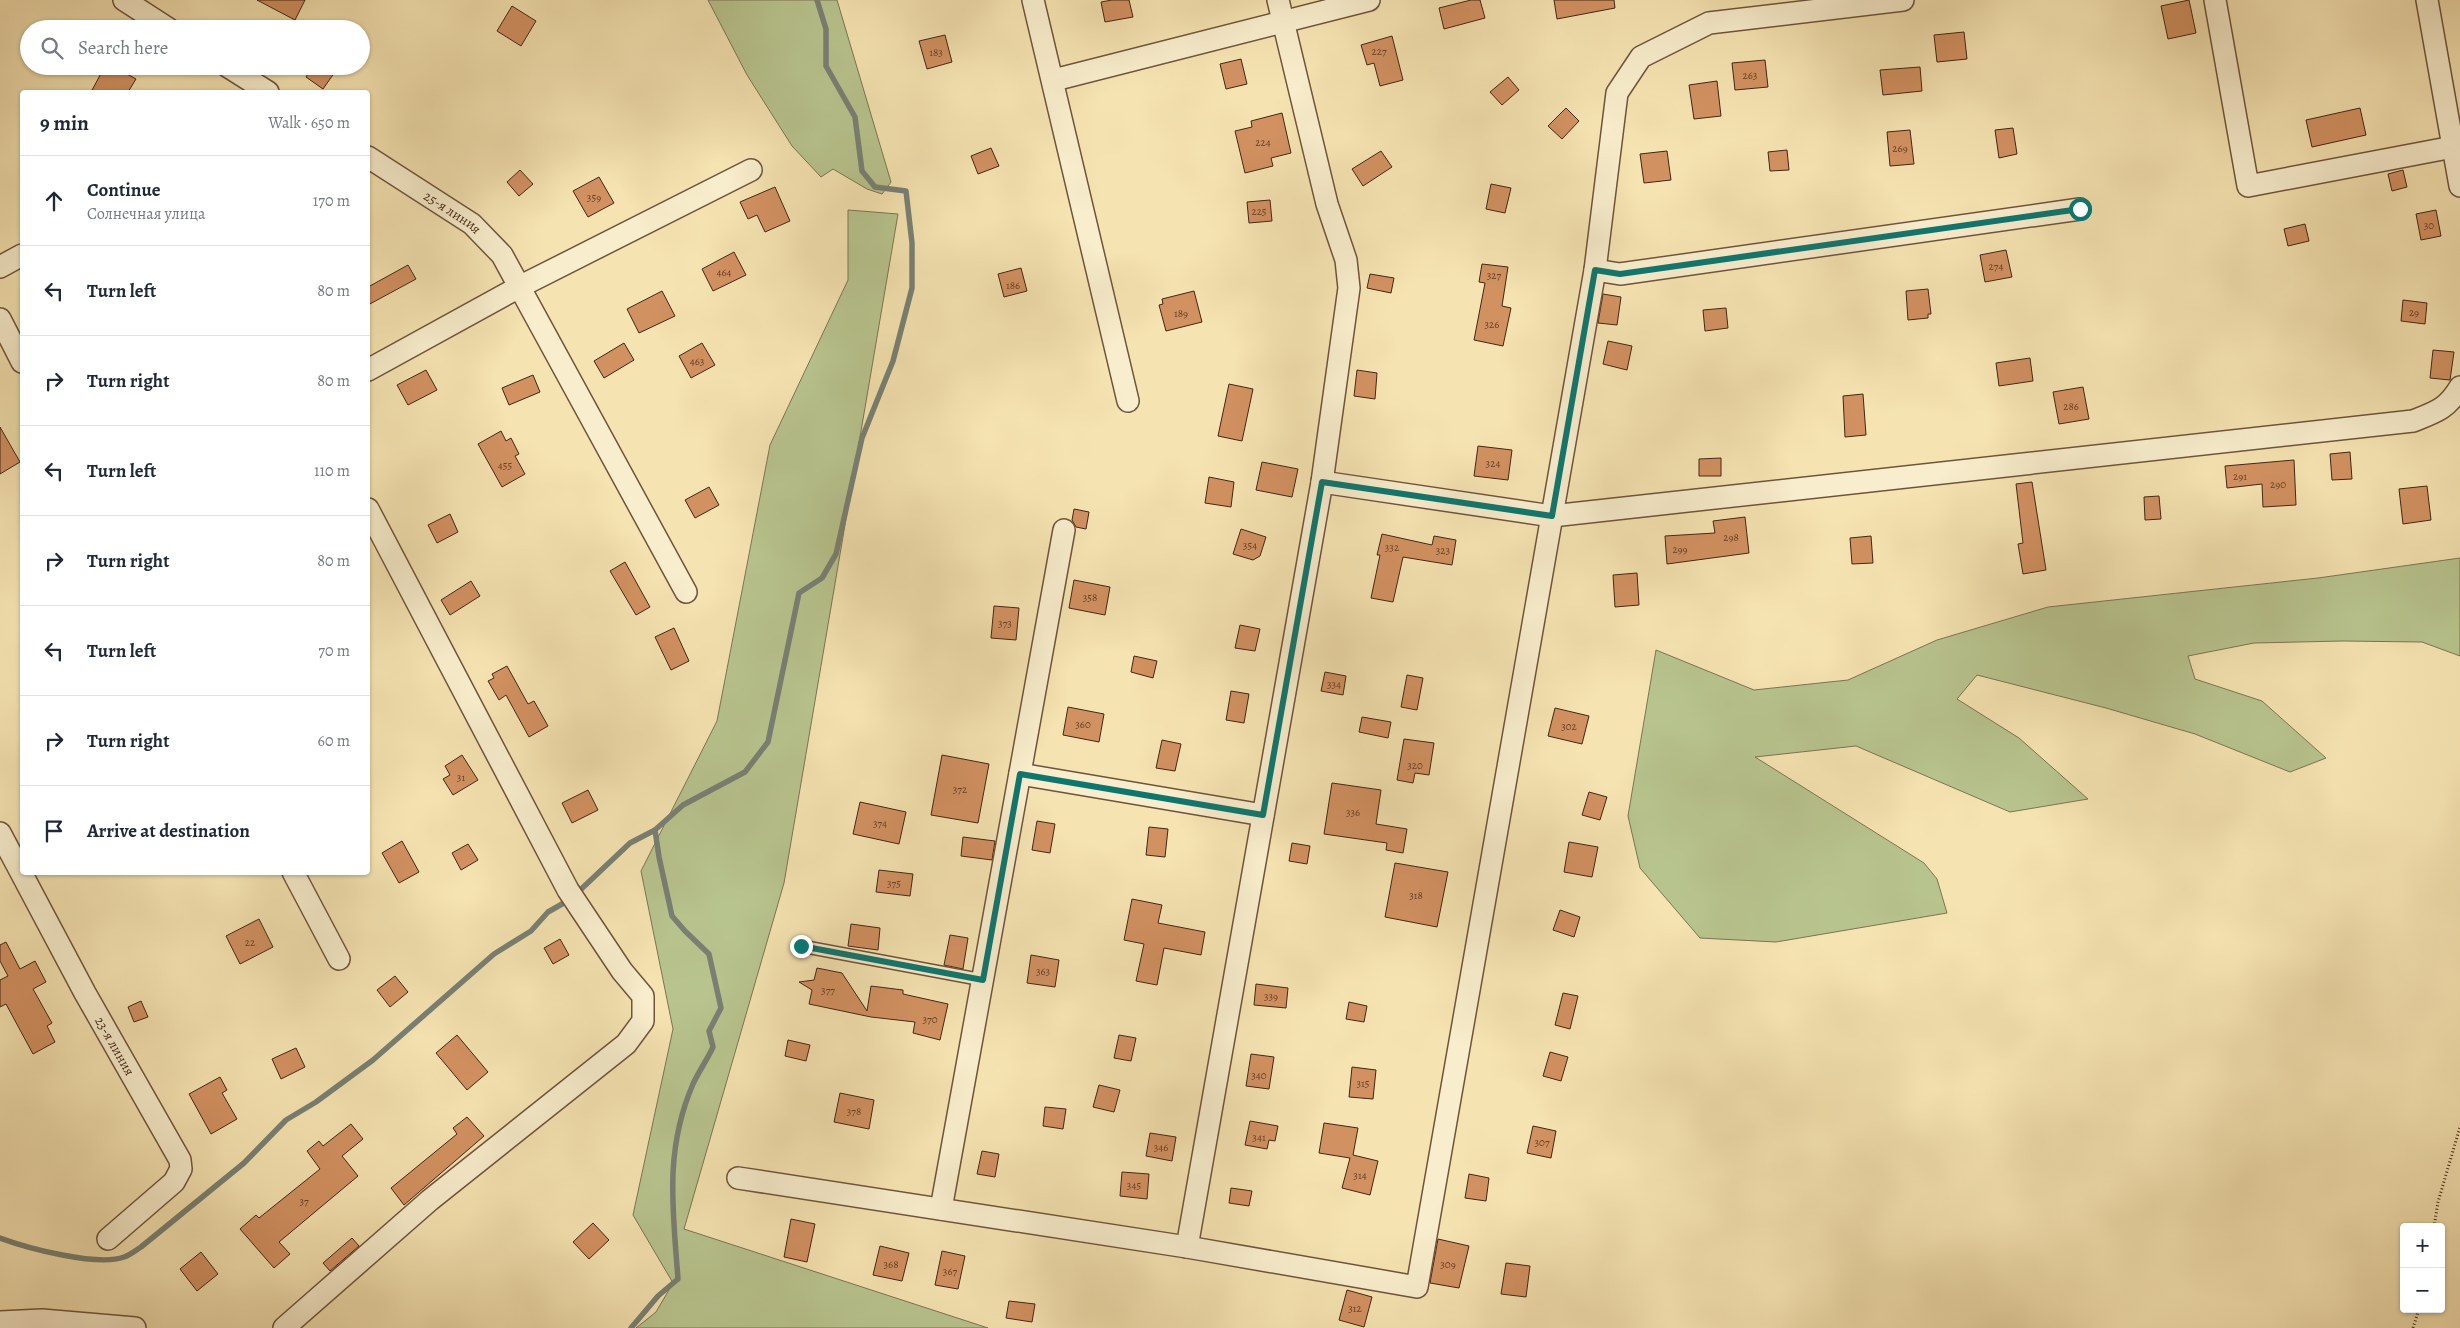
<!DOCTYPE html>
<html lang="en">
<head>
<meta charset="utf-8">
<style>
	body { margin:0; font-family:Alegreya,serif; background:#f6f6f7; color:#1f2937 }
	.controls { position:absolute; right:15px; bottom:15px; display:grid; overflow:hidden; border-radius:5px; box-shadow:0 1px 4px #0004 }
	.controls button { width:45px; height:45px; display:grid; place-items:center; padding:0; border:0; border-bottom:1px solid #e0e1e3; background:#fff; color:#1f2937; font:25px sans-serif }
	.stop { position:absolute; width:15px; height:15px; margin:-11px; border:4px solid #0f766e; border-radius:50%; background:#fff }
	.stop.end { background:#0f766e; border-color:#fff; box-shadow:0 1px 5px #0008 }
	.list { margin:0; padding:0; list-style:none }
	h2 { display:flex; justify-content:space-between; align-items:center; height:65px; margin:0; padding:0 20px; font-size:21px }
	h2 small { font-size:16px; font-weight:400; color:#747a83 }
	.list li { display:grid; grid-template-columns:32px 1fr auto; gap:15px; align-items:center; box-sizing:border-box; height:90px; padding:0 20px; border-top:1px solid #e0e1e3 }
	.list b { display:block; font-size:19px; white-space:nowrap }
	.list p { margin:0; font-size:16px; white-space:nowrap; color:#747a83 }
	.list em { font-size:16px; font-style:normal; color:#747a83 }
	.icon { flex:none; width:28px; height:28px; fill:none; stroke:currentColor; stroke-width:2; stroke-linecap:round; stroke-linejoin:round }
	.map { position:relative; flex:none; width:2460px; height:1328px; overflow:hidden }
	.search { position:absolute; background:#fff; box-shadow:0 1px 4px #0004; left:20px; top:20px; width:350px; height:55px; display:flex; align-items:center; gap:12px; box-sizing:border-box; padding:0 18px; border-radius:28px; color:#747a83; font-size:19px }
	.panel { position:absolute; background:#fff; box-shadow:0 1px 4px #0004; left:20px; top:90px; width:350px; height:785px; border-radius:5px }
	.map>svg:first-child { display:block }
</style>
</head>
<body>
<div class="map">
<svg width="2460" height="1328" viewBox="0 0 2460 1328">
	<rect width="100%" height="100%" fill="#f5e3b1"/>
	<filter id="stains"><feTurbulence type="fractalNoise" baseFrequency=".004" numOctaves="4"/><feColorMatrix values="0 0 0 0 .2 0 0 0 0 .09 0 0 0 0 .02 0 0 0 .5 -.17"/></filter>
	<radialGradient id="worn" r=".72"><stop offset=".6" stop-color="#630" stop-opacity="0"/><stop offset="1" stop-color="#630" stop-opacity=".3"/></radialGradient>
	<g fill="#b8c48e" stroke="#7d7452">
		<path d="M708,0H837L891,182L882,194L867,189L833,169L821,177L792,146L747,75Z"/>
		<path d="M848,210L898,214L784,883L684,1229L988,1328H636L656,1312L673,1283L633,1215L673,1029L641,871L717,721L770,445L848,280Z"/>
		<path d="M2460,558V656L2422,642L2343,641L2254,643L2188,656L2195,679L2262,701L2326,758L2290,772L2195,734L2106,708L1977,675L1957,699L2019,738L2088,799L2010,812L1856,746L1755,757L1924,863L1937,879L1947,913L1776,942L1700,938L1640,868L1628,816L1656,650L1754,690L1848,680L1937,640L2048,607L2318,578Z"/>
	</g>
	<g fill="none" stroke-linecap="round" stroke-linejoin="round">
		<g stroke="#798074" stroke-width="5.5">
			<path d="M576,894L630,843L655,830"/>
			<path d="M0,1238C27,1248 98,1267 124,1257C130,1255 136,1250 141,1247L244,1163L286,1120L316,1102L373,1060L494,954L531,931L548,912L569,900"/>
			<path d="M631,1328L658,1296L678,1279C673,1210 664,1151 693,1084C699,1071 707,1060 713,1047L709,1031L721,1008L709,954L685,931L672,916L659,857L655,830L683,805L745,772L768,742L799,593L822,578L836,554L862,438L893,361L912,288V243L906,191L875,187L862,171L855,117L826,66V29L817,0"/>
		</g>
	</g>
	<g fill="#d29161" stroke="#422515">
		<path d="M257,0H305L295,20Z"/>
		<path d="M1112,0H1129L1133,17L1105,22L1101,2Z"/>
		<path d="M1471,0H1480L1485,18L1444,29L1439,8Z"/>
		<path d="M1554,0H1614L1615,8L1557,19Z"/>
		<path d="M2189,0L2196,33L2168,39L2161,6Z"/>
		<path d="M512,6L536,21L521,46L497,31Z"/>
		<path d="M1964,32L1967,59L1937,62L1934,35Z"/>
		<path d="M945,35L952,62L927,69L919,41Z"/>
		<path d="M1392,36L1403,80L1380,86L1374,63L1367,65L1361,45Z"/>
		<path d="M1241,59L1247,84L1226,89L1220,64Z"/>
		<path d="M1765,60L1768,87L1735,90L1732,63Z"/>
		<path d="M105,66H113L136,79L128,92H91Z"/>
		<path d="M313,66H339L323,89L306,77Z"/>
		<path d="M1920,67L1922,91L1883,95L1880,70Z"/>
		<path d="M1508,77L1519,90L1502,105L1490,92Z"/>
		<path d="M1717,81L1721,116L1694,119L1689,85Z"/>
		<path d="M1566,108L1579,121L1562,139L1548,126Z"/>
		<path d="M2360,108L2366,135L2312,147L2306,120Z"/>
		<path d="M1282,113L1291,153L1271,158L1273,166L1245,173L1235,131L1252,127L1251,121Z"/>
		<path d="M2013,128L2017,154L1999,158L1995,130Z"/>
		<path d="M1910,130L1914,164L1890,166L1887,132Z"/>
		<path d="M991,148L999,166L978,174L971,156Z"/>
		<path d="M1787,150L1789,170L1770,171L1768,152Z"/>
		<path d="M1381,151L1392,167L1363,186L1352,169Z"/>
		<path d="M1667,151L1671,180L1644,183L1640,154Z"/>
		<path d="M520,170L533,184L519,196L507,182Z"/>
		<path d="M2403,170L2407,187L2392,191L2388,174Z"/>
		<path d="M599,177L614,203L588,217L573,191Z"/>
		<path d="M1491,184L1511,188L1505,213L1486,209Z"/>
		<path d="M775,187L790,221L765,232L757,215L748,219L740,202Z"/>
		<path d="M1270,200L1272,221L1249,223L1247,202Z"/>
		<path d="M2436,210L2441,236L2421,240L2416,214Z"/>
		<path d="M2305,224L2309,241L2288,246L2284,229Z"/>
		<path d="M2006,250L2012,277L1985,282L1980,255Z"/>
		<path d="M734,252L746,275L713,291L702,269Z"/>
		<path d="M1482,264L1508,267L1502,306L1511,308L1503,346L1474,340L1485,283L1479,282Z"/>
		<path d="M408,265L416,279L368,305V287Z"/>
		<path d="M1021,268L1027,291L1004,297L998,274Z"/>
		<path d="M1370,274L1394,278L1391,293L1367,288Z"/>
		<path d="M1928,289L1931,314H1928V318L1908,320L1906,291Z"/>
		<path d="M662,291L675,316L639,333L627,309Z"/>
		<path d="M1194,291L1202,322L1166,331L1159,305L1163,304L1162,299Z"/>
		<path d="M1603,294L1621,297L1617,325L1598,323Z"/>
		<path d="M2403,300L2427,303L2425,324L2401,321Z"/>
		<path d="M1726,308L1728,328L1705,331L1703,310Z"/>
		<path d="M1608,341L1632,346L1627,370L1603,364Z"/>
		<path d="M624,343L634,360L604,378L594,361Z"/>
		<path d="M702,343L715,365L691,378L679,356Z"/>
		<path d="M2433,350L2454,352L2450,380L2430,378Z"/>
		<path d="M2030,358L2033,381L1999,386L1996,363Z"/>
		<path d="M426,370L437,390L408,405L397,385Z"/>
		<path d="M1357,370L1377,373L1375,399L1354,396Z"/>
		<path d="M533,375L540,392L509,405L502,388Z"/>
		<path d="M1229,384L1253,389L1242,441L1218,436Z"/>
		<path d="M2083,387L2089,419L2059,424L2053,392Z"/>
		<path d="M1863,394L1866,435L1845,437L1843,396Z"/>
		<path d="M0,427L20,462L0,474Z"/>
		<path d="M501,431L506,441L511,438L519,454L515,456L525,474L502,487L478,444Z"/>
		<path d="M1478,446L1512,450L1508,480L1474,476Z"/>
		<path d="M2350,452L2352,479L2332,480L2330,454Z"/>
		<path d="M1721,458V476H1699V459Z"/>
		<path d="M2294,460L2296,505L2263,507L2262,484L2227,488L2225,466Z"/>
		<path d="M1262,462L1298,469L1292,497L1256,490Z"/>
		<path d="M1209,477L1234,482L1231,507L1205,503Z"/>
		<path d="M2032,482L2046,570L2023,574L2018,544L2023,543L2016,484Z"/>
		<path d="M2427,486L2431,520L2403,524L2399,489Z"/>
		<path d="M709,487L719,505L695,518L685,500Z"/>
		<path d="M2159,496L2161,519L2145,520L2144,497Z"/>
		<path d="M1074,509L1089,512L1086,529L1076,527L1072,520Z"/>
		<path d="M450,514L458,532L437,543L428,525Z"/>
		<path d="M1745,517L1749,553L1667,564L1665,536L1715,533L1713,521Z"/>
		<path d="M1241,529L1266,537L1260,556L1253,560L1233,554Z"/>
		<path d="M1382,534L1432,545L1434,536L1456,540L1452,565L1403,557L1393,602L1371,598L1380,555H1377Z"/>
		<path d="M1871,536L1873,563L1852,564L1850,538Z"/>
		<path d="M625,562L650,607L636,615L610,571Z"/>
		<path d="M1637,573L1639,605L1615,607L1613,575Z"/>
		<path d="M1074,580L1110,587L1105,615L1069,608Z"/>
		<path d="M471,581L480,596L450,615L441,600Z"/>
		<path d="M994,606L1019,608L1016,640L991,638Z"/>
		<path d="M1240,625L1260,629L1255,651L1235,648Z"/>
		<path d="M674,628L689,661L671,670L655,637Z"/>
		<path d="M1134,656L1157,661L1153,678L1131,672Z"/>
		<path d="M507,666L528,704L534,701L548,726L529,737L506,695L499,700L488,681L494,678L492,674Z"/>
		<path d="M1325,672L1346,676L1343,695L1321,691Z"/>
		<path d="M1407,675L1423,678L1417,710L1401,707Z"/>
		<path d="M1231,691L1249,694L1244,723L1226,720Z"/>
		<path d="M1068,707L1104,714L1099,742L1063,735Z"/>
		<path d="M1555,708L1589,716L1582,744L1548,736Z"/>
		<path d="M1362,717L1391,722L1388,738L1359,732Z"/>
		<path d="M1404,739L1434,743L1429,775L1415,773L1413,783L1397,780Z"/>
		<path d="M1162,740L1181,744L1175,771L1156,768Z"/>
		<path d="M462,755L478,780L453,795L443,779L450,775L445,766Z"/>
		<path d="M942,755L989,764L978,823L931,815Z"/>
		<path d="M1332,783L1381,790L1376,824L1407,829L1403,853L1386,850L1387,843L1324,834Z"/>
		<path d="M588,790L598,810L572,823L562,803Z"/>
		<path d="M1589,792L1607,797L1600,820L1582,815Z"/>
		<path d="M860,802L906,812L899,844L853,834Z"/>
		<path d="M1037,821L1055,824L1050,853L1032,850Z"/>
		<path d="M1149,827L1168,829L1165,857L1146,855Z"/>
		<path d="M963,837L995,841L992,860L961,856Z"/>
		<path d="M402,841L419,872L399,883L382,853Z"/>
		<path d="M1569,842L1598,847L1592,877L1564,872Z"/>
		<path d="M1292,843L1310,846L1307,864L1289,861Z"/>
		<path d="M468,844L478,860L461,870L452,853Z"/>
		<path d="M1395,863L1448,872L1437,927L1385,917Z"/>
		<path d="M879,870L913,874L910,896L876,892Z"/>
		<path d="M1132,899L1162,905L1158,923L1205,932L1201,955L1164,948L1157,985L1136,981L1144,944L1124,940Z"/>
		<path d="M1560,910L1580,917L1574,937L1553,930Z"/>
		<path d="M259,919L273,947L240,964L226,936Z"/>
		<path d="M851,924L880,928L878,950L848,946Z"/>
		<path d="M950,935L968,938L963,969L944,965Z"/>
		<path d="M560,939L569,955L553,964L544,948Z"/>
		<path d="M6,942L20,969L35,961L46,982L33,989L52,1023L47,1026L55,1042L33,1054L6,1004L0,1007V980L8,976L0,961V945Z"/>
		<path d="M1031,955L1059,960L1055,987L1027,983Z"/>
		<path d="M817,968L842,973L867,1011L871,986L903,990V994L948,1004L940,1040L913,1033L915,1022L871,1017L809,1004L812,990L799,982L814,980Z"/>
		<path d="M395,976L408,992L390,1007L377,990Z"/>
		<path d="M1256,984L1288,988L1286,1008L1254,1005Z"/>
		<path d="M1563,993L1578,996L1570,1029L1555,1025Z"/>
		<path d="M141,1001L148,1017L134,1022L128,1007Z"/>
		<path d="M1349,1002L1367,1006L1364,1022L1346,1019Z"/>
		<path d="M457,1035L488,1072L467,1090L436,1053Z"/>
		<path d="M1119,1035L1136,1038L1131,1061L1114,1058Z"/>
		<path d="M788,1040L810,1045L806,1061L785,1056Z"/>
		<path d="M296,1048L305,1067L281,1079L272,1059Z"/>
		<path d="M1550,1052L1568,1057L1561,1081L1543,1076Z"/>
		<path d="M1251,1054L1274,1057L1269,1089L1246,1086Z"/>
		<path d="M1352,1067L1376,1070L1373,1099L1349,1097Z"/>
		<path d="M220,1077L227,1090L222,1093L237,1119L211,1134L189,1094Z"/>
		<path d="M1099,1085L1120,1090L1114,1112L1093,1107Z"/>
		<path d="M840,1093L874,1100L869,1129L834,1122Z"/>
		<path d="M1045,1107L1066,1109L1063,1129L1043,1126Z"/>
		<path d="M467,1117L484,1136L404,1205L391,1188L457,1134L453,1128Z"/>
		<path d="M1250,1121L1278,1126L1275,1141L1269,1140L1267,1149L1245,1145Z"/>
		<path d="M1324,1123L1358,1128L1353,1155L1378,1161L1370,1195L1342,1188L1350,1158L1319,1153Z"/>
		<path d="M351,1124L363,1139L342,1156L358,1176L279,1242L290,1254L274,1268L240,1229L256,1215L259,1218L320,1169L307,1151L319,1141L323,1146Z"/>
		<path d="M1533,1126L1556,1131L1551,1158L1527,1153Z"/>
		<path d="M1150,1133L1176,1137L1172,1161L1146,1156Z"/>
		<path d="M982,1151L999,1154L995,1177L977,1174Z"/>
		<path d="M1122,1172L1149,1174L1147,1199L1120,1196Z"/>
		<path d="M1469,1174L1489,1178L1486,1201L1465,1198Z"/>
		<path d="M1231,1188L1252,1191L1249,1206L1229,1203Z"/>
		<path d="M791,1219L815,1224L807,1262L784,1257Z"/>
		<path d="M593,1223L609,1240L589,1259L573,1242Z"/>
		<path d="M352,1238L359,1246L330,1271L323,1263Z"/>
		<path d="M1438,1239L1469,1246L1459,1288L1430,1283Z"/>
		<path d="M880,1246L909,1253L902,1281L873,1275Z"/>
		<path d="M942,1251L965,1256L958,1289L935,1285Z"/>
		<path d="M201,1252L218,1274L197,1291L180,1269Z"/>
		<path d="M1506,1263L1530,1266L1526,1297L1501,1294Z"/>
		<path d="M1347,1290L1372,1297L1364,1327L1339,1320Z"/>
		<path d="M1009,1301L1035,1304L1032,1322L1006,1318Z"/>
	</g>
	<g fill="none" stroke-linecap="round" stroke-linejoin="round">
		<defs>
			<path id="lane" d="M801,946L983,980"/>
			<g id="street">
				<path d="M124,0L169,29"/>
				<path d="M1033,0L1128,401"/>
				<path d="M2215,0L2248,186L2453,147"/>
				<path d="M2427,0L2460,186"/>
				<path d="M227,66L268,92"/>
				<path d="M1054,80L1369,0"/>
				<path id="s1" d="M368,157L472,224L502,255L686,592"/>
				<path d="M0,267L22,255"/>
				<path d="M1595,270L1620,274L2080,209"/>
				<path d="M0,319L22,362"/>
				<path d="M368,370L519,287L751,170"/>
				<path d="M1322,482L1552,516L2413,421C2436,412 2447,409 2460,387"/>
				<path d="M1020,774L1263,815"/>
				<path id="s2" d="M0,833L85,993L180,1160L181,1169L174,1182L108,1239"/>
				<path d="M293,872L339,959"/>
				<path d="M738,1178L1187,1247L1417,1287L1595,270L1617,93L1641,57L1709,23L1903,0"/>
				<path d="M941,1209L1064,530"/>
				<path d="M1187,1247L1322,482L1349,288L1346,260L1327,204L1278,0"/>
				<path d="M0,1322L42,1320L135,1328"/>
				<path d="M284,1328L430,1200L626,1044L643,1021V996L622,971L568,890L368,509"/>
			</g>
		</defs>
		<use href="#lane" stroke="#6f543c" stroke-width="14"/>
		<use href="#street" stroke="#6f543c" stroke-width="24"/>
		<g stroke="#422515" stroke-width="3" stroke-dasharray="1 2.5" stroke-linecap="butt">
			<path d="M2434,1227L2438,1202L2460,1127"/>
			<path d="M2413,1328L2419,1309"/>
		</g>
		<use href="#lane" stroke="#f8edcc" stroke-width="11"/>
		<use href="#street" stroke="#f8edcc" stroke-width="21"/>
	</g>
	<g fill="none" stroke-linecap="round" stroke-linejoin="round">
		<path stroke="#0f766e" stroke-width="6" d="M801,946L983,980L1020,774L1263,815L1322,482L1552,516L1595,270L1620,274L2080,209"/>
	</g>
	<g text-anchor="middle" stroke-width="5" stroke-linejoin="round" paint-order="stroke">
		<g font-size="11" fill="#664028">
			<text x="1379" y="55">227</text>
			<text x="936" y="56">183</text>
			<text x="1750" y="79">263</text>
			<text x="1263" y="146">224</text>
			<text x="1900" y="152">269</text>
			<text x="594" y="201">359</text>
			<text x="1259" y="215">225</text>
			<text x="2429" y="229">30</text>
			<text x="1996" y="270">274</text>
			<text x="724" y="276">464</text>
			<text x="1494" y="279">327</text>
			<text x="1013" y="289">186</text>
			<text x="2414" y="316">29</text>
			<text x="1181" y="317">189</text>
			<text x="1492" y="328">326</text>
			<text x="697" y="365">463</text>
			<text x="2071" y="410">286</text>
			<text x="1493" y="467">324</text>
			<text x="505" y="469">455</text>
			<text x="2240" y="480">291</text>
			<text x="2278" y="488">290</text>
			<text x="1731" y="541">298</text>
			<text x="1250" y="549">354</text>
			<text x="1392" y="551">332</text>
			<text x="1680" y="553">299</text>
			<text x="1443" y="554">323</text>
			<text x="1090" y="601">358</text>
			<text x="1005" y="627">373</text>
			<text x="1334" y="688">334</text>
			<text x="1083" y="728">360</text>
			<text x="1569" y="730">302</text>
			<text x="1415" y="769">320</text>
			<text x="461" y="781">31</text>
			<text x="960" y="793">372</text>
			<text x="1353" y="816">336</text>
			<text x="880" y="827">374</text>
			<text x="894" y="887">375</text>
			<text x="1416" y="899">318</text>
			<text x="250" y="946">22</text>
			<text x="1043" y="975">363</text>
			<text x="828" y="994">377</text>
			<text x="1271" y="1000">339</text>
			<text x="930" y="1023">370</text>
			<text x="1259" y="1079">340</text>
			<text x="1363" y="1087">315</text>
			<text x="854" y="1115">378</text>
			<text x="1259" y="1141">341</text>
			<text x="1542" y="1146">307</text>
			<text x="1161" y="1151">346</text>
			<text x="1360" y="1179">314</text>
			<text x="1134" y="1189">345</text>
			<text x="304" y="1205">37</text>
			<text x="891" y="1268">368</text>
			<text x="1448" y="1268">309</text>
			<text x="950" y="1275">367</text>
			<text x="1355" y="1312">312</text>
		</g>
		<g font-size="14" fill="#422515" stroke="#f8edcc">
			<text dy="5" stroke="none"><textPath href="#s1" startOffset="101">25-я линия</textPath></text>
			<text dy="5" stroke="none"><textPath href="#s2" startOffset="242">23-я линия</textPath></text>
		</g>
	</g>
	<rect width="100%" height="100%" filter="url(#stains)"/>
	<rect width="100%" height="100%" fill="url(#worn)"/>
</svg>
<div class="controls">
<button>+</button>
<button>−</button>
</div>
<div class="stop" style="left:2080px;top:209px"></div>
<div class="stop end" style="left:801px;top:946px"></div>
<div class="search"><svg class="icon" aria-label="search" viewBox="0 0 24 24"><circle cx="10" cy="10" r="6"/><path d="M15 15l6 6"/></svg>Search here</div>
<section class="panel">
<h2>9 min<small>Walk · 650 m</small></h2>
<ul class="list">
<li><svg class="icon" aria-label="ahead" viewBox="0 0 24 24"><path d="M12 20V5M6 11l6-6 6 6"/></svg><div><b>Continue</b><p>Солнечная улица</p></div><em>170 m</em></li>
<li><svg class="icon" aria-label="left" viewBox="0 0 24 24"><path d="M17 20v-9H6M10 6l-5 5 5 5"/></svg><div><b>Turn left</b></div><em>80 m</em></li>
<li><svg class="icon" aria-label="right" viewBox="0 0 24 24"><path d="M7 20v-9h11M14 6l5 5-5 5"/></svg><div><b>Turn right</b></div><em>80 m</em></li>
<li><svg class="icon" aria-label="left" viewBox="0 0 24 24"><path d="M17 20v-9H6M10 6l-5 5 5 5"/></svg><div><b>Turn left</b></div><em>110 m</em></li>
<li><svg class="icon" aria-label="right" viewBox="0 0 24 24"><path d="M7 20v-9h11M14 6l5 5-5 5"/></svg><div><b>Turn right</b></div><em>80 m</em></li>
<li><svg class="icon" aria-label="left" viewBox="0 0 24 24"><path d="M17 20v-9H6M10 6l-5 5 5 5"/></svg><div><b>Turn left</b></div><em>70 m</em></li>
<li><svg class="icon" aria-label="right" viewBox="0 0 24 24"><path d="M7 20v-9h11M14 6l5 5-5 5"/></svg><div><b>Turn right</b></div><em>60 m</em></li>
<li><svg class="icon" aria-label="arrive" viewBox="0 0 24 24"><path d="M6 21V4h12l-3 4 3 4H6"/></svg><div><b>Arrive at destination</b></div></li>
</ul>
</section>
</div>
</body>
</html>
